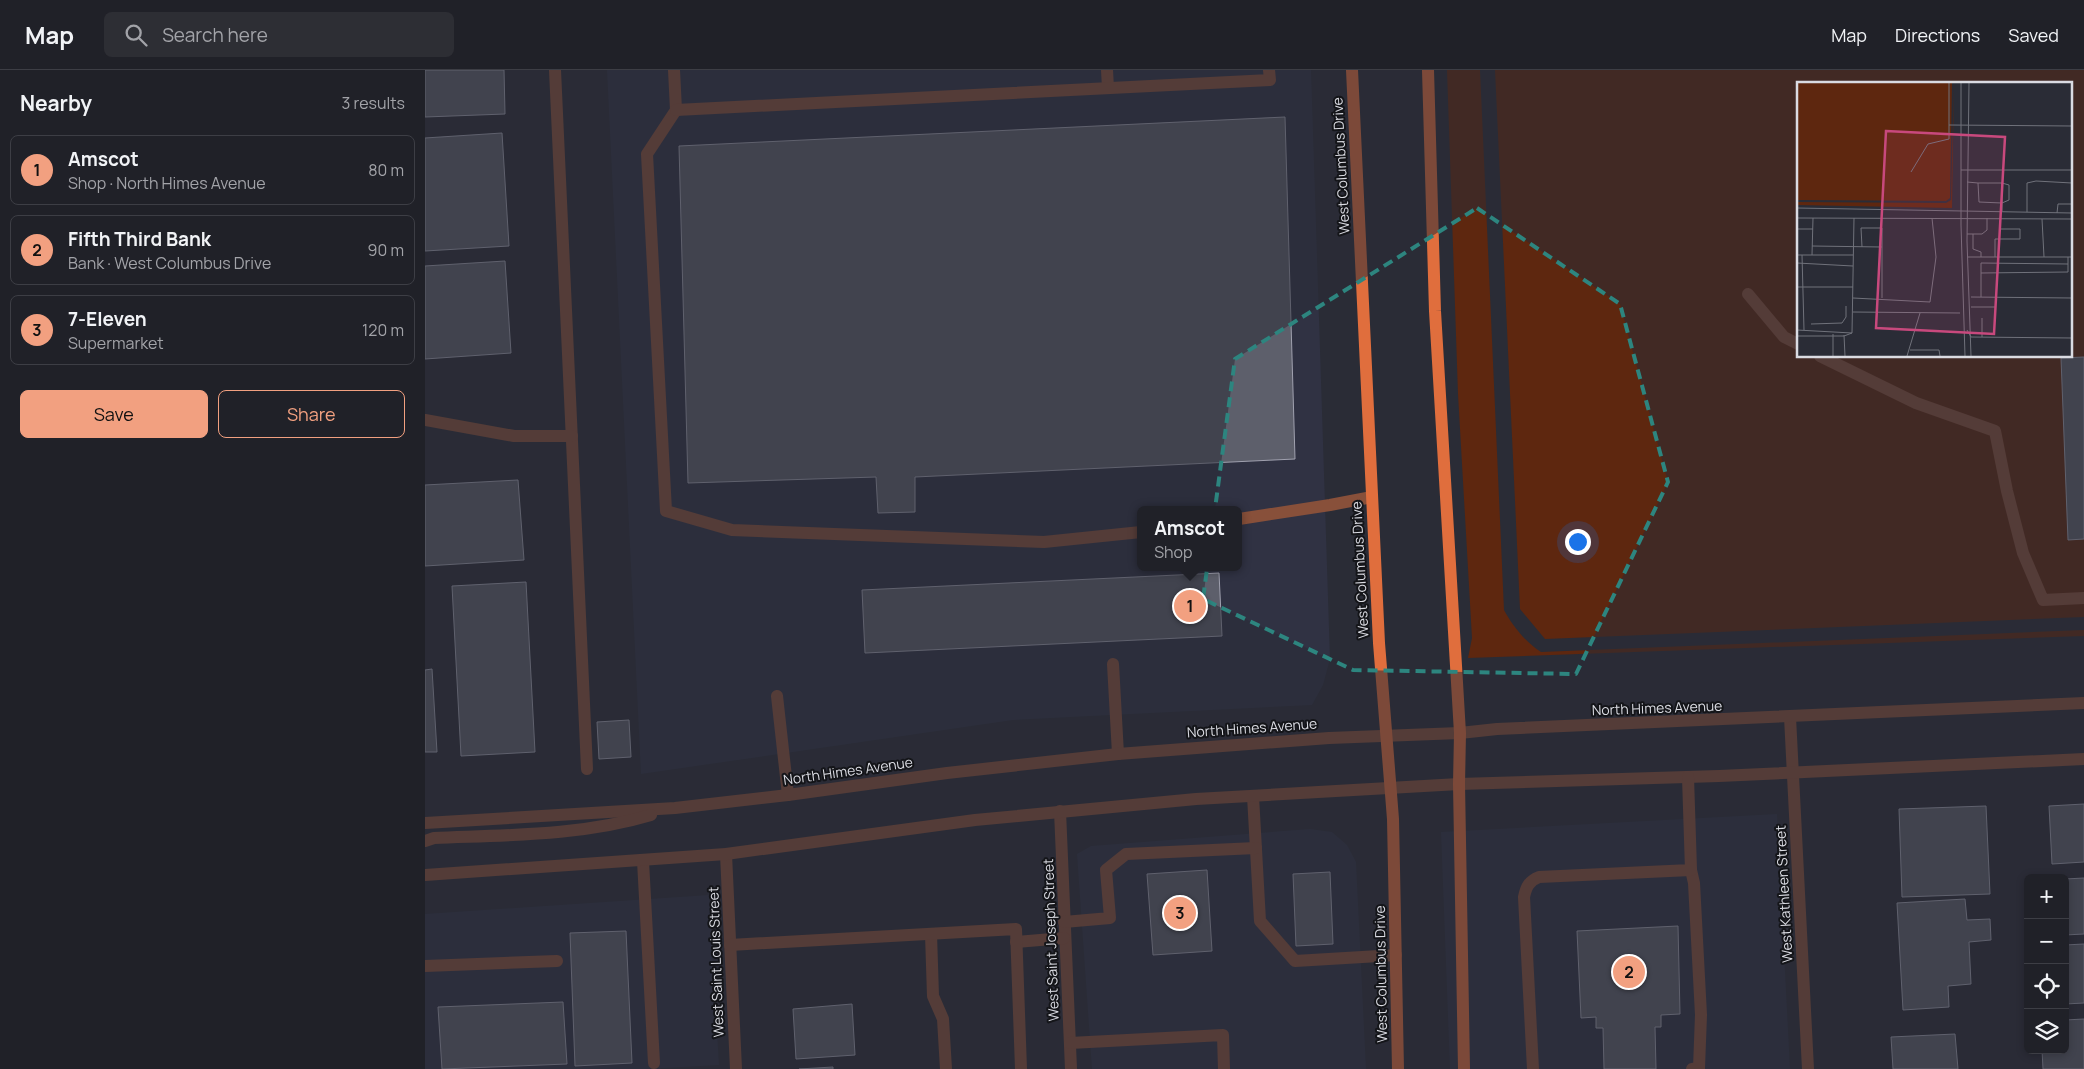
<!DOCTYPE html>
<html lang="en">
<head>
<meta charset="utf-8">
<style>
	body { margin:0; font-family:Manrope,sans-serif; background:#2d2e34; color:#f1f3f6 }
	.controls { position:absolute; right:15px; bottom:15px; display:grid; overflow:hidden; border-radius:8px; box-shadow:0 2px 8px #0003 }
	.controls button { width:45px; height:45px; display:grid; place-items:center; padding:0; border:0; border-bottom:1px solid #3d3e45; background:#202128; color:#f1f3f6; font:25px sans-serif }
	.you { position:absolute; left:1152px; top:471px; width:18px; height:18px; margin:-12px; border:4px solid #fff; border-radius:50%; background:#1a73e8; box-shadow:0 0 0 8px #1a73e833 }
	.badge { display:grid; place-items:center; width:32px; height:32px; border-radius:50%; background:#f2a080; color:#111; font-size:16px; font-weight:700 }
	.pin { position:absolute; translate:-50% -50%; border:2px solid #fff; box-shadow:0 1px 5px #0006 }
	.popup { position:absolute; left:712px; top:436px; width:105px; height:65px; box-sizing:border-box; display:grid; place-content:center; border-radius:8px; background:#202128; filter:drop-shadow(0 1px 4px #0005); font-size:16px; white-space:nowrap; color:#a2a3a8 }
	.popup b { font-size:19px; color:#f1f3f6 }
	.popup::after { content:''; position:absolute; left:50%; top:100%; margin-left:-10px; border:10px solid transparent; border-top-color:#202128 }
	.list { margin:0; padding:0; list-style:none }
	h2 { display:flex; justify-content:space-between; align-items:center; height:65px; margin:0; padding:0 20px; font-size:21px }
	h2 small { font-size:16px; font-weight:400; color:#a2a3a8 }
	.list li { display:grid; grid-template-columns:32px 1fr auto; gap:15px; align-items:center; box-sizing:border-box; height:70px; margin:0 10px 10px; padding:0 10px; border:1px solid #3d3e45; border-radius:8px }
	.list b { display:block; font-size:19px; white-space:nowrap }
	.list p { margin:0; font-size:16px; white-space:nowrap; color:#a2a3a8 }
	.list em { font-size:16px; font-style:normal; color:#a2a3a8 }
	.actions { display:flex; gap:10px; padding:15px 20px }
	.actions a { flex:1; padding:11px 0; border:1px solid #f2a080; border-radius:8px; text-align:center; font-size:18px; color:#f2a080 }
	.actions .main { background:#f2a080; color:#111 }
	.icon { flex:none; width:28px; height:28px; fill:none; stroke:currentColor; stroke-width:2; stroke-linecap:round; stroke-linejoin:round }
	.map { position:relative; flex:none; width:1659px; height:999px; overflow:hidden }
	header { display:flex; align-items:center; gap:30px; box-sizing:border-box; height:70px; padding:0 25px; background:#202128; border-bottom:1px solid #3d3e45 }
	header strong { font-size:24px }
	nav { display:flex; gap:28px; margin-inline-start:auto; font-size:18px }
	.search { width:350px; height:45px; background:#2d2e34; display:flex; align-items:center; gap:12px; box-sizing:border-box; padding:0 18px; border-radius:8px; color:#a2a3a8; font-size:19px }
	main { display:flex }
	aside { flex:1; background:#202128 }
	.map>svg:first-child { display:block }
</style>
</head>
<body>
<header>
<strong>Map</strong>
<div class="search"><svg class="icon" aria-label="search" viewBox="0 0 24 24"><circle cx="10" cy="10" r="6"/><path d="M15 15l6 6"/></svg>Search here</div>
<nav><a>Map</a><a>Directions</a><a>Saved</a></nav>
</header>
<main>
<aside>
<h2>Nearby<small>3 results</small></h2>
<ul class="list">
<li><span class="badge">1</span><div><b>Amscot</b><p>Shop · North Himes Avenue</p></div><em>80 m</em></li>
<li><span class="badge">2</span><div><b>Fifth Third Bank</b><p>Bank · West Columbus Drive</p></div><em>90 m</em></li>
<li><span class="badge">3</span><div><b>7-Eleven</b><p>Supermarket</p></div><em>120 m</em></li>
</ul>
<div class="actions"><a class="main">Save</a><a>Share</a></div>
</aside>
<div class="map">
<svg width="1659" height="999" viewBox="0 0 1659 999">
	<rect width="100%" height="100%" fill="#2a2c36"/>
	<g fill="#303243" fill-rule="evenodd">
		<path d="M182,0H886L905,589L898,615L887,635L588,650L216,704ZM716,440H814V497H716Z"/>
		<path d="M1352,744L1365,999H1025L1016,762Z"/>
		<path d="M885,759L907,762L922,775L931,792L941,999H667L652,784L666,776Z"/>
		<path d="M284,825L294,995L221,999H0V844Z"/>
	</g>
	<g fill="#5e270f" fill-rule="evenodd">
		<path d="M1022,0H1055L1079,540C1087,555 1101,573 1116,582L1659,560V566L1043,588L1047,568L1033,324Z"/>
		<path d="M1070,0H1659V547L1120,569L1095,539ZM1373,14H1645V286H1373Z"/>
	</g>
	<g fill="#5d5f6b" stroke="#a0a1af">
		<path d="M0,0H79L80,44L0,47Z"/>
		<path d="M860,47L870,389L490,407V442L453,443L451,407L263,413L254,76Z"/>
		<path d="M77,63L84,176L0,181V68Z"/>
		<path d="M80,191L86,283L0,289V196Z"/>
		<path d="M1659,287V469L1643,470L1636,288Z"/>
		<path d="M93,410L99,490L0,496V415Z"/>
		<path d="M794,503L797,566L440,583L437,520Z"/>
		<path d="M101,512L110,682L36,686L27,516Z"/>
		<path d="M7,599L12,682H0V600Z"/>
		<path d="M204,650L206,687L174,689L172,652Z"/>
		<path d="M1659,734V792L1627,794L1624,736Z"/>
		<path d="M1561,736L1565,824L1477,827L1474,739Z"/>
		<path d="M782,800L787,881L728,885L722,804Z"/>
		<path d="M905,802L908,874L871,876L868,804Z"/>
		<path d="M1659,808V864L1640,865V809Z"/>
		<path d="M1540,829L1542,850L1565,849L1566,870L1544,872L1546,914L1523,916L1524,937L1478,940L1472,833Z"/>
		<path d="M1253,856L1255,944L1236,945V957H1230L1231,999H1179L1178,958H1171V947L1156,948L1152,861Z"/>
		<path d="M201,861L207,993L150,996L145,863Z"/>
		<path d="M1659,874V933L1640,934V875Z"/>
		<path d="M138,932L142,994L17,999L13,937Z"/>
		<path d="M427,934L430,985L371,989L368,939Z"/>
		<path d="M1659,949V999H1618L1617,980H1640V950Z"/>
		<path d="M1530,964L1533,999H1468L1466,967Z"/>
		<path d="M408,997V999H374Z"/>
	</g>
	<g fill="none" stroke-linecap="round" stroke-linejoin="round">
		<g stroke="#88503a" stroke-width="12">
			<path d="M130,0L162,699"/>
			<path d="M249,0L251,40L222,84L241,441L307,460L619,472L716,462"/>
			<path d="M682,0L683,18"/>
			<path d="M251,40L845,10L844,0"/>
			<path d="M1323,224L1359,267L1373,274"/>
			<path d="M1395,286L1491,333L1570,361L1582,421L1598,483L1618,530L1659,528"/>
			<path d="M0,350L89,366H147"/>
			<path d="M814,449L905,435L947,427"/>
			<path d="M688,594L693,684"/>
			<path d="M352,626L363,725"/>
			<path d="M1365,647L1383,999"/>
			<path d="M828,726L835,851L870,891L971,885"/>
			<path d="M635,741L646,999"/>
			<path d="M0,753L250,738L363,725L522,703L693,684L904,668L1035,663L1072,659L1659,633"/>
			<path d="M0,771L9,768C81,765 156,766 226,745"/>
			<path d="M301,784L311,999"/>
			<path d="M218,791L229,993"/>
			<path d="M1266,800L1269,813L1276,945L1274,998L1267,999"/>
			<path d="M0,805L301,784L550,750L771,729L1034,714L1294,706L1659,689"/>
			<path d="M639,852L685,848L681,800L701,784L831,778"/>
			<path d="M506,864L508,926L518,949L521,999"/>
			<path d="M591,872L639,868"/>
			<path d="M305,875L591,859L596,999"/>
			<path d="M0,896L132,891"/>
			<path d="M645,973L798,965L799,999"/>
			<path d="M1108,999L1099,827C1101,817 1104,811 1114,807L1266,800L1263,707"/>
		</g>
		<g stroke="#e06e3d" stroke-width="12">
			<path d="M927,0L954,573L968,749L973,999"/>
			<path d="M1003,0L1010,241L1035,663L1034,714L1039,999"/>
		</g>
	</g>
	<path d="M0 0H1659V999H0ZM1052,138L1195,234L1243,412L1151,604L928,600L778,529L810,289Z" fill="#2a2c36" fill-opacity=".55" fill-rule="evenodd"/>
	<path fill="none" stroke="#2d857f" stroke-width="4" stroke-dasharray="10 6" stroke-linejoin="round" d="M1052,138L1195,234L1243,412L1151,604L928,600L778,529L810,289Z"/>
	<g text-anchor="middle" stroke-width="4" stroke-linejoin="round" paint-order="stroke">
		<g font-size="14" fill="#dadbe2" stroke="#141519">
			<text transform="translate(916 96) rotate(-93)" y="5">West Columbus Drive</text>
			<text transform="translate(935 500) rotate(-93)" y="5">West Columbus Drive</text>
			<text transform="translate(1232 638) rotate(-2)" y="5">North Himes Avenue</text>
			<text transform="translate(827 658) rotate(-4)" y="5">North Himes Avenue</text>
			<text transform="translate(423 701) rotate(-8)" y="5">North Himes Avenue</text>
			<text transform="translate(1359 824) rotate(-93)" y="5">West Kathleen Street</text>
			<text transform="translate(626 870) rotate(-92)" y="5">West Saint Joseph Street</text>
			<text transform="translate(291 892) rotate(-92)" y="5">West Saint Louis Street</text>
			<text transform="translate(956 904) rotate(-91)" y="5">West Columbus Drive</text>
		</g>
	</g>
	<g transform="translate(1372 12)">
		<rect width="275" height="275" fill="#2a2c36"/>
		<path d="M0,1H155L153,116L149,119L0,118ZM157,1L155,126L0,123V120L149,121L154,118Z" fill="#5e270f"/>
		<path fill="none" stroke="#70727b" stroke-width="1" d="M164,1V143L168,274M172,1L170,159L174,274M152,43L275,44M164,88H275M114,90L131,62L152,57V1M170,100L181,101L182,120L205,121V129M181,101H205V106M205,101L212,103V118L205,121V112M0,126L275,131M230,130V101L239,99L275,101M260,131L261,122H275M0,136L275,137M245,137L247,175M0,147H16M170,152H185L190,148V136M176,152V167L184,170V175M15,164L85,165M65,165L64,146H85V216M0,173H56M5,173L7,248M15,173L16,136M171,175H275M198,175V157H223V147H204M0,181L56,184M184,191L271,190V175M0,205H56M174,215L275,216M184,215V181L271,182M56,216L133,220L139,175L135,136M174,225H198M56,230L163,231M14,242L45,241L49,235V224M0,248L55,251M170,248L174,255L275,256M55,251L57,136M36,252V274M47,253L48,274M0,254H47L55,251M185,255V236M113,268H142L143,274M110,274L123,231"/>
		<path fill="#c8497d" fill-opacity="0.15" stroke="#c8497d" stroke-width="2.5" d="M89,49L208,55L197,252L79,246Z"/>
		<rect width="275" height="275" fill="none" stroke="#dadbe2" stroke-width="2.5"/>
	</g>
</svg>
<div class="controls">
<button>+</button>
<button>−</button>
<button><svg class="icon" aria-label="locate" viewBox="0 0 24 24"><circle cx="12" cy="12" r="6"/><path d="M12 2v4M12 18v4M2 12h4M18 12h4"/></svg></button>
<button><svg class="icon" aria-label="layers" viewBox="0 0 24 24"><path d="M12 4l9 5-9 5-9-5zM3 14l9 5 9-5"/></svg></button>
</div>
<div class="you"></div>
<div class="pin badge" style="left:765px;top:536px">1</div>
<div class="popup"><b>Amscot</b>Shop</div>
<div class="pin badge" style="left:1204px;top:902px">2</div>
<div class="pin badge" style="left:755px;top:843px">3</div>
</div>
</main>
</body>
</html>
